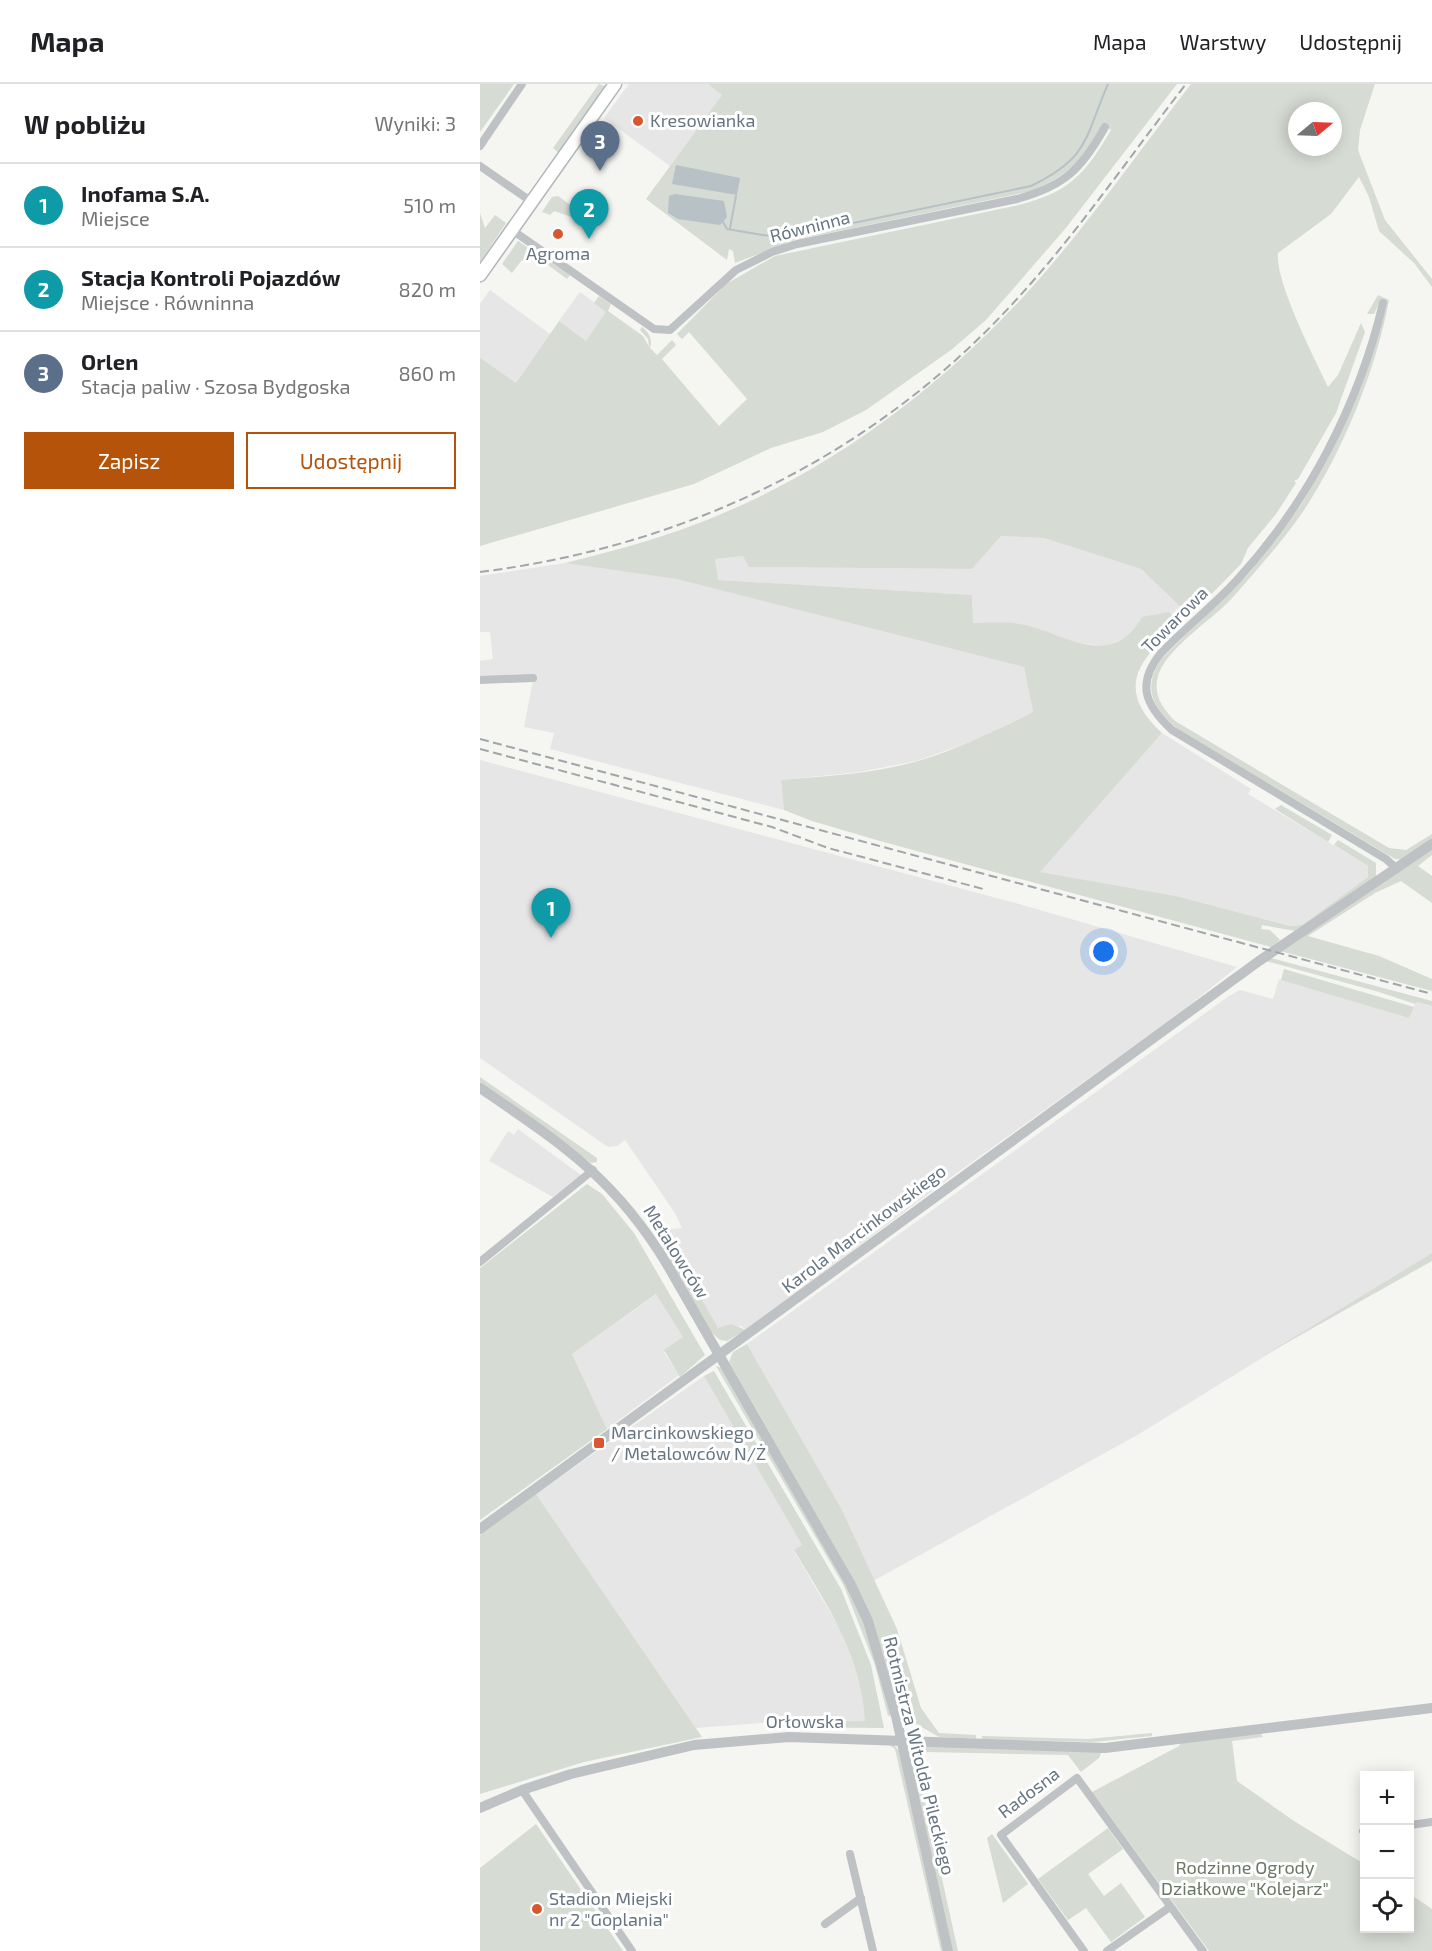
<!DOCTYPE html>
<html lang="pl">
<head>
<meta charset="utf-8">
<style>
	body { margin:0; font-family:"Exo 2",sans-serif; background:#f6f6f6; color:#202124 }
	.controls { position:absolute; right:18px; bottom:18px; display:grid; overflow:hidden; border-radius:0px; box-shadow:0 3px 15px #0003 }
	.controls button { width:54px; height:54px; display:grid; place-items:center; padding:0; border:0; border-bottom:2px solid #e0e0e0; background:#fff; color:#202124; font:30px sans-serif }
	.compass { position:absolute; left:808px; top:18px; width:54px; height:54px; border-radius:50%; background:#fff; box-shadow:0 3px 15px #0003; rotate:71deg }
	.you { position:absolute; left:624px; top:868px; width:21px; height:21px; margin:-15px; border:4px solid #fff; border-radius:50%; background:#1a73e8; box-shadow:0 0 0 9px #1a73e833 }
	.badge { display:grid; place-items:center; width:39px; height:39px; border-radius:50%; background:#b45309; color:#fff; font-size:20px; font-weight:700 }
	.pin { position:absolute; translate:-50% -50px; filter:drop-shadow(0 2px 3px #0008) }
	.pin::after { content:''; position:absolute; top:32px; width:21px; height:18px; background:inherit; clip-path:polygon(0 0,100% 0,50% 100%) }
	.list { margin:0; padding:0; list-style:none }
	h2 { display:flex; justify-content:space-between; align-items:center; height:78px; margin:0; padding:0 24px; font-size:26px }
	h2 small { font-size:20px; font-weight:400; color:#757577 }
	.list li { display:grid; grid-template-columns:39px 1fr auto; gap:18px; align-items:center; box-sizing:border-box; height:84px; padding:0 24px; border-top:2px solid #e0e0e0 }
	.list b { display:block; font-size:22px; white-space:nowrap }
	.list p { margin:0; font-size:20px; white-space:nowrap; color:#757577 }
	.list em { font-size:20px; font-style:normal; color:#757577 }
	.actions { display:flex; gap:12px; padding:18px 24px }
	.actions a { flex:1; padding:14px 0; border:2px solid #b45309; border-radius:0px; text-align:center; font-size:21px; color:#b45309 }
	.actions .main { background:#b45309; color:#fff }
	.icon { flex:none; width:33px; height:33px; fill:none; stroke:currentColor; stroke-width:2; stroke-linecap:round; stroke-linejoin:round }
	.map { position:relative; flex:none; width:952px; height:1867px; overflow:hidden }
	header { display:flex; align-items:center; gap:36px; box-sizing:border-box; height:84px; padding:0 30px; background:#fff; border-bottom:2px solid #e0e0e0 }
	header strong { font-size:28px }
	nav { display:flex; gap:33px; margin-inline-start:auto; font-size:21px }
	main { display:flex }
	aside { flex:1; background:#fff }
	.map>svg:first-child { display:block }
</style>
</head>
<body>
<header>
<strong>Mapa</strong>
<nav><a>Mapa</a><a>Warstwy</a><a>Udostępnij</a></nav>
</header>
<main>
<aside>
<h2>W pobliżu<small>Wyniki: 3</small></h2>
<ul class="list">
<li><span class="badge" style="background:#0f9aa8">1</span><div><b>Inofama S.A.</b><p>Miejsce</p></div><em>510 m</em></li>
<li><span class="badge" style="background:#0f9aa8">2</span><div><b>Stacja Kontroli Pojazdów</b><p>Miejsce · Równinna</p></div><em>820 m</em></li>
<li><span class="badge" style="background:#5c6f8a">3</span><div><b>Orlen</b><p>Stacja paliw · Szosa Bydgoska</p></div><em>860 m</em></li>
</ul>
<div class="actions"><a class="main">Zapisz</a><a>Udostępnij</a></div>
</aside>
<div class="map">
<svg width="952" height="1867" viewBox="0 0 952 1867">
	<rect width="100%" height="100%" fill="#f5f5f1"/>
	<g fill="#e5e6e5">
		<path d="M149,0H228L242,11L190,82L124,34Z"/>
		<path d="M10,206L70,250L36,299L0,275V220Z"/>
		<path d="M100,208L127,228L106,257L79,237Z"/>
		<path d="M521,452L564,454L661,485L710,532L701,539L689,528L639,557L625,562L600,559L536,539H493L492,511L237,496L235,475L263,472L270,483L492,485Z"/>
		<path d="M85,479L196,495L544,583L553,628L496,656L436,677L379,688L301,696L304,726L70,665L74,649L44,643L54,592L0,593V577L13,575L10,548H0V492Z"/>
		<path d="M682,649L771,705L768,710L888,782V793L822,841L810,842L696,812L559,788Z"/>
		<path d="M0,676L539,820L757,883L702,927L463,1099L266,1246L261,1242L238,1245L183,1146L202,1144L195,1129L145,1056L137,1062L128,1063L0,974Z"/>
		<path d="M799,895L929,934L936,918L952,922V1169L659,1350L393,1497L361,1424L267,1260L749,912L760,906L793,915Z"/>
		<path d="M38,1045L101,1091L73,1113L9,1077L28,1047L34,1051Z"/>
		<path d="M177,1210L203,1253L184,1268L199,1291L127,1345L92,1270Z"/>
		<path d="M224,1292L322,1461L314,1467L367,1557L380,1596L386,1637L293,1638L216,1644L56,1410Z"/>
	</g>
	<g fill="#d6dbd3" fill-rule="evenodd">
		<path d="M0,0H34L0,48Z"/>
		<path d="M119,0L127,3L80,70L73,64Z"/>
		<path d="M228,0H697L585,145L506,236L471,266L386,326L343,348L291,364L214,400L0,462V274L36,299L79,237L106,257L126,228L114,219L119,212L131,220L128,227L163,252L169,263L168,255L160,246L162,243C169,248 173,256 170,264L177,271L192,256L196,261L182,275L239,342L267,315L209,248L202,255L197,250L246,200L295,172L539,121C590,108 605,90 631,46L623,40C600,78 593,88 552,107L315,156L255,179L253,167L249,165L247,176L166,115L242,11Z"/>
		<path d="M711,0H895L880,46L878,66L905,136L952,195V203L934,179L899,147L889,113L879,93L851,130L798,169C795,198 835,275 848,303L858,291L881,239L885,248L856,329L818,395L814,397L816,399L796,430L768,464L761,480L710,532L661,485L564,454L521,452L492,485L269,483L263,472L235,475L238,496L492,511L493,539C507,539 521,538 535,539C580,545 630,590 662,533L689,528L701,539C660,574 633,604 682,649L560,788L696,812L810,842L822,841L888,793V782L854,761L858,756L896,779V792L816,847L782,841L781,845L790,846L800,856L791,863L400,757L332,737L304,726L301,696C346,692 394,690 438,677C478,665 515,647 553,628L544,583L196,495L85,479C125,469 164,459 203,445C336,397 450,314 545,211C605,145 657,70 711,0ZM817,27H853V63H817Z"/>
		<path d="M78,112L93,123L121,133L123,135L122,140L118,142L74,127L70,131L62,128L72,113Z"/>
		<path d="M0,129L5,144L15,131L26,139L0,178Z"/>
		<path d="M38,157L90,191L87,195L57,173L41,177L32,189L22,180Z"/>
		<path d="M898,211L909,216C896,286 863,367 824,426C804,456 779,483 755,511C734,535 691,560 679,589C672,609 681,623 695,637L909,764L926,766L952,750V757L924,776L915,775L702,648C674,627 659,604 684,572L770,488L821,421L849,372L890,277L906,220L900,217L894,230H887Z"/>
		<path d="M801,721L852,751L848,758L795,725Z"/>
		<path d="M952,765V771L938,782L952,792V819L921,797L895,809L828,852L899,872L952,895V907L800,867Z"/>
		<path d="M791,874L952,917V922L937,918L935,920L899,908L786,877Z"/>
		<path d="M804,885L934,923L929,934L801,896Z"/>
		<path d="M0,993L117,1074V1078L111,1079L0,999Z"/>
		<path d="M107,1100L122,1110L154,1149L225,1271L200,1293L184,1266L203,1253L176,1210L92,1270L127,1345L0,1436V1184Z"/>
		<path d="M187,1154L238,1244L251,1240L266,1246L247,1257L240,1256L231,1248L182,1164Z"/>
		<path d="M952,1169V1177L780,1274Z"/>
		<path d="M267,1260L361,1424L417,1545L441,1624L459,1649L496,1651V1655L459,1653L419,1630L403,1569L371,1491L249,1278L253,1268Z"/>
		<path d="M236,1282L242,1284L367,1500L384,1539L411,1631L408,1632L395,1581L364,1502Z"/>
		<path d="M234,1287L361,1505L391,1581L404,1644L293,1643V1638L385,1637C381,1569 348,1523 314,1466L322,1461L224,1292Z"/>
		<path d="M56,1410L222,1653L104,1678L0,1710V1451Z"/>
		<path d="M780,1648L783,1653L752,1657L757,1697L814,1737L884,1780V1844H930V1810L952,1825V1867H729L612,1708L699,1662L701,1658Z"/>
		<path d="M672,1649V1652L613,1658L502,1655V1652L608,1655Z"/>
		<path d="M408,1660L414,1661L419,1667L464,1867H461L415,1665Z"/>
		<path d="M439,1662L619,1667L621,1669L619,1674L601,1688L588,1671L448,1668L437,1670L441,1700L478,1867H473L429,1671Z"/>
		<path d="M56,1740L143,1867H0V1784Z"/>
		<path d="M628,1744L643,1765L608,1790L624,1812L641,1799L665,1833L631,1858L606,1824L588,1836L558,1795Z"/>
		<path d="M512,1750L548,1800L523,1819L507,1754Z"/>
	</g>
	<g fill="#b7c1c6">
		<path d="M196,81L260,94L257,111L192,100Z"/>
		<path d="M195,110L244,117L247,133L240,141L198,135L188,129L189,112Z"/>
	</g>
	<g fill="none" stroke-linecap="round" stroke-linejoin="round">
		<g stroke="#b7c1c6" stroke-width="2">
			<path d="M243,138L247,145L301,154L551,102C610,73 604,55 628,0"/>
			<path d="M250,144L256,112"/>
		</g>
		<defs>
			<path id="secondary" d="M0,191L135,0"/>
		</defs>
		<use href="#secondary" stroke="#b1b6b9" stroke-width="15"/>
		<g stroke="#bec2c5" stroke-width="8">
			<path d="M0,62L42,0"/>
			<path d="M0,82L52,118"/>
			<path d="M32,146L174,245L190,246L256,186L292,168L317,160L537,115C584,102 601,86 625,43"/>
			<path d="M903,219C879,321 827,420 757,496C733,522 705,544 681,569C656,600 665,621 692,646L906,775L917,785"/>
			<path d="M0,596L53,594"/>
			<path d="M0,1178L113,1086"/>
			<path d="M42,1706L152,1867"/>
			<path d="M930,1741L952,1738"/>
			<path d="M883,1747L884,1746"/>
			<path d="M370,1770L393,1867"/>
			<path d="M345,1840L381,1814"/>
			<path d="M604,1867L521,1751L597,1694L723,1867"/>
			<path d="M627,1867L690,1823"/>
		</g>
		<g stroke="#bec2c5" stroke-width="10">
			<path d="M0,1004C82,1060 136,1095 188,1182L370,1499L388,1537L416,1632L468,1867"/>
			<path d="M0,1445L779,877L952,760"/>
			<path d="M0,1724L42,1706L91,1690L214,1661L309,1653L625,1664L952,1624"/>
		</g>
		<use href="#secondary" stroke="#fff" stroke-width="12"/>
		<g stroke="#a0a6aa" stroke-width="2" stroke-dasharray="9 4.5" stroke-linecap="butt">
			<path d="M0,488C200,463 383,377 522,231C590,160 646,77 706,0"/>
			<path d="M0,655L952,910"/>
			<path d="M0,665L292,743L348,764L507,806"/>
		</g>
	</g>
	<g fill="#d65730" stroke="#fff" stroke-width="2">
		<circle cx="158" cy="37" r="6"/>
		<circle cx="78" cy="150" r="6"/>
		<rect x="113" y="1353" width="12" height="12" rx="3"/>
		<circle cx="57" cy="1825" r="6"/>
	</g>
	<g text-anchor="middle" stroke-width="6" stroke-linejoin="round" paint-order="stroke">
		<g font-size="18" fill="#667580" stroke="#fff" text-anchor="start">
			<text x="170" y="43">Kresowianka</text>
			<text x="78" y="176" text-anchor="middle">Agroma</text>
			<text x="131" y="1355">Marcinkowskiego<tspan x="131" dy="21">/ Metalowców N/Ż</tspan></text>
			<text x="69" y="1821">Stadion Miejski<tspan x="69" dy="21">nr 2 "Goplania"</tspan></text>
		</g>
		<g font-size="18" fill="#667580" stroke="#fff">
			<text transform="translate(330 143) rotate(-14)" y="6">Równinna</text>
			<text transform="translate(695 536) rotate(-45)" y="6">Towarowa</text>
			<text transform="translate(384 1145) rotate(-37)" y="6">Karola Marcinkowskiego</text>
			<text transform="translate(196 1168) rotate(58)" y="6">Metalowców</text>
			<text x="325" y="1644">Orłowska</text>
			<text transform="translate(439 1672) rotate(76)" y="6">Rotmistrza Witolda Pileckiego</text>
			<text transform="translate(549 1709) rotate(-37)" y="6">Radosna</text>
		</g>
		<g font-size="18" fill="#687864" stroke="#fff">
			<text x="765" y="1790">Rodzinne Ogrody<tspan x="765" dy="21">Działkowe "Kolejarz"</tspan></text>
		</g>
	</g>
</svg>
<div class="controls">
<button>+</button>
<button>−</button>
<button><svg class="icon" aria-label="locate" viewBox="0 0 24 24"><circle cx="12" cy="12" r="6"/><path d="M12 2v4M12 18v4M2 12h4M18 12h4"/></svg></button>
</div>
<svg class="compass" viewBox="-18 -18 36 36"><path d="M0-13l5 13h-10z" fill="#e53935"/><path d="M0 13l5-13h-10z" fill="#757577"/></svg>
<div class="you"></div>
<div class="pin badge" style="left:71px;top:854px;background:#0f9aa8">1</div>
<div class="pin badge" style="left:109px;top:155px;background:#0f9aa8">2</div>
<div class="pin badge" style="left:120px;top:87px;background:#5c6f8a">3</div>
</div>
</main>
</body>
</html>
